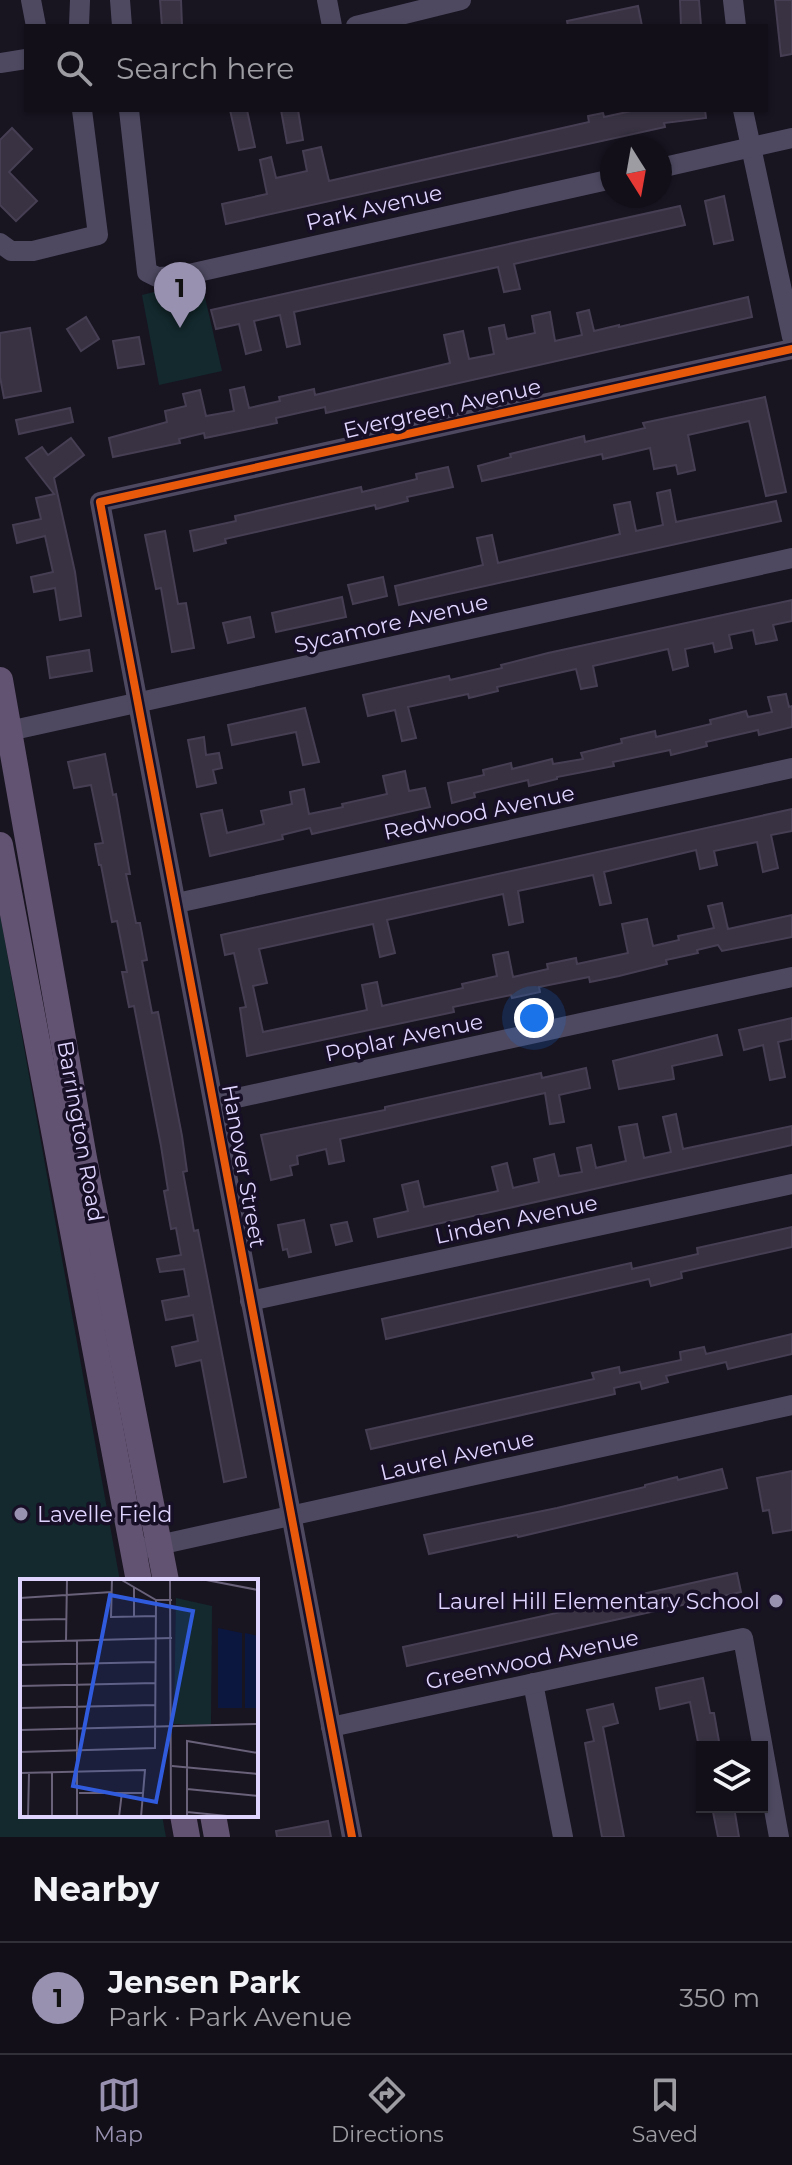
<!DOCTYPE html>
<html lang="en">
<head>
<meta charset="utf-8">
<style>
	body { margin:0; font-family:Montserrat,sans-serif; background:#1f1d25; color:#f1f3f6 }
	.controls { position:absolute; right:24px; bottom:24px; display:grid; overflow:hidden; border-radius:0px; box-shadow:0 2px 6px #0004 }
	.controls button { width:72px; height:72px; display:grid; place-items:center; padding:0; border:0; border-bottom:2px solid #312f37; background:#120f18; color:#f1f3f6; font:40px sans-serif }
	.compass { position:absolute; left:600px; top:136px; width:72px; height:72px; border-radius:50%; background:#120f18; box-shadow:0 2px 6px #0004; rotate:169deg }
	.you { position:absolute; left:534px; top:1018px; width:28px; height:28px; margin:-20px; border:6px solid #fff; border-radius:50%; background:#1a73e8; box-shadow:0 0 0 12px #1a73e833 }
	.badge { display:grid; place-items:center; width:52px; height:52px; border-radius:50%; background:#9991b0; color:#111; font-size:26px; font-weight:700 }
	.pin { position:absolute; translate:-50% -66px; filter:drop-shadow(0 2px 4px #0008) }
	.pin::after { content:''; position:absolute; top:42px; width:28px; height:24px; background:inherit; clip-path:polygon(0 0,100% 0,50% 100%) }
	.list { margin:0; padding:0; list-style:none }
	h2 { display:flex; justify-content:space-between; align-items:center; height:104px; margin:0; padding:0 32px; font-size:34px }
	h2 small { font-size:26px; font-weight:400; color:#9c9ca2 }
	.list li { display:grid; grid-template-columns:52px 1fr auto; gap:24px; align-items:center; box-sizing:border-box; height:112px; padding:0 32px; border-top:2px solid #312f37 }
	.list b { display:block; font-size:30px; white-space:nowrap }
	.list p { margin:0; font-size:26px; white-space:nowrap; color:#9c9ca2 }
	.list em { font-size:26px; font-style:normal; color:#9c9ca2 }
	.icon { flex:none; width:44px; height:44px; fill:none; stroke:currentColor; stroke-width:2; stroke-linecap:round; stroke-linejoin:round }
	.map { position:relative; flex:none; width:792px; height:1837px; overflow:hidden }
	.search { position:absolute; background:#120f18; box-shadow:0 2px 6px #0004; left:24px; right:24px; top:24px; height:88px; display:flex; align-items:center; gap:20px; box-sizing:border-box; padding:0 28px; border-radius:0px; color:#9c9ca2; font-size:30px }
	.sheet { height:216px; background:#120f18 }
	nav { display:flex; justify-content:space-around; align-items:center; box-sizing:border-box; height:112px; border-top:2px solid #312f37; background:#120f18; font-size:22px; color:#9c9ca2 }
	nav a { display:grid; justify-items:center; gap:4px }
	nav .on { color:#9991b0 }
	.map>svg:first-child { display:block }
</style>
</head>
<body>
<div class="map">
<svg width="792" height="1837" viewBox="0 0 792 1837">
	<rect width="100%" height="100%" fill="#181420"/>
	<g fill="#13292d">
		<path d="M201,280L222,371L159,385L142,295Z"/>
		<path d="M0,914L120,1581H22V1815H162L166,1837H0Z"/>
	</g>
	<g fill="#383242" stroke="#463f53" stroke-width="2">
		<path d="M160,0H181L182,26H162Z"/>
		<path d="M680,0H699L701,26H681Z"/>
		<path d="M775,0H792V54L781,56Z"/>
		<path d="M638,6L642,26H568L567,21Z"/>
		<path d="M230,110H247L255,147L239,150Z"/>
		<path d="M281,110H298L303,140L287,143Z"/>
		<path d="M636,110H705L706,118L664,123L665,127L226,224L222,204L267,194L260,160L271,157L276,178L307,171L303,151L321,147L329,181L589,122L588,116L603,113L604,117Z"/>
		<path d="M12,128L32,149L9,172L37,201L16,221L0,205V140Z"/>
		<path d="M724,196L733,240L714,244L705,201Z"/>
		<path d="M680,206L685,225L514,264L520,289L504,292L498,267L294,312L300,344L287,347L280,315L254,321L261,350L246,354L239,324L216,329L211,310Z"/>
		<path d="M748,297L752,317L326,413L325,407L276,418L277,423L205,438L204,433L179,439L180,443L113,457L109,438L167,422L165,411L186,406L183,394L200,390L206,416L234,411L230,390L244,387L249,408L280,401L279,397L314,389L315,395L450,363L444,335L463,331L469,359L494,354L489,328L504,325L507,339L535,333L532,316L550,312L555,341L582,335L577,313L589,310L594,331L619,325V327Z"/>
		<path d="M86,317L99,339L81,351L67,329Z"/>
		<path d="M30,328L41,391L4,398L0,377V333Z"/>
		<path d="M139,337L144,364L118,368L113,341Z"/>
		<path d="M765,397L786,492L766,496L749,421L688,435L695,470L678,474L676,465L654,469L650,448L603,459L602,454L482,481L478,466L511,457L510,454L584,436L585,442L645,428L643,423Z"/>
		<path d="M70,408L73,422L19,434L16,420Z"/>
		<path d="M71,438L84,455L54,478L75,572L81,616L60,620L55,588L34,592L31,577L53,572L45,536L17,543L13,525L41,519L36,498L54,494L26,458L42,447L48,455Z"/>
		<path d="M448,467L453,487L407,497L408,501L376,509L375,505L225,539L226,543L194,551L190,531L236,521L235,516L361,487L362,492L417,479L416,474Z"/>
		<path d="M670,490L676,522L776,501L781,521L399,605L395,586L483,565L477,538L492,535L498,563L620,534L614,505L630,502L636,531L663,525L657,493Z"/>
		<path d="M165,531L178,604L186,603L194,648L172,652L161,588L156,589L145,535Z"/>
		<path d="M383,577L387,596L353,604L348,585Z"/>
		<path d="M342,597L346,617L276,632L272,613Z"/>
		<path d="M792,600V621L773,625L777,640L756,644L753,630L729,635L732,648L715,652L713,643L685,649L688,666L673,670L668,649L593,666L597,686L581,689L576,669L497,687L498,691L469,698L468,694L408,707L416,738L402,741L395,710L368,716L363,695L449,676L450,680L502,668L501,665L548,653Z"/>
		<path d="M250,617L254,637L228,643L223,623Z"/>
		<path d="M89,650L92,671L50,678L47,657Z"/>
		<path d="M786,694L789,707L792,706V727L759,735L758,730L706,742L707,746L671,755L670,750L613,762L614,766L557,777V779L529,786L528,780L474,793L475,797L452,803L448,783L484,775L483,770L511,763L512,769L552,759L553,764L583,759L581,753L622,743L621,739L655,731L656,737L711,724L710,720L746,711L748,717L772,712L768,697Z"/>
		<path d="M305,708L319,762L303,765L296,732L232,745L228,725Z"/>
		<path d="M204,737L206,755L219,753L222,768L213,770L216,783L197,787L188,740Z"/>
		<path d="M105,754L113,795L116,794L130,874H126L136,923H140L147,960L142,961L152,1013L158,1012L182,1136L187,1171L183,1172L194,1231L198,1230L246,1477L224,1482L201,1360L176,1366L172,1347L198,1341L193,1315L166,1320L162,1301L189,1296L184,1269L160,1272L157,1259L181,1255L176,1228L171,1229L164,1191L168,1190L161,1146L134,1006L129,1007L122,972H127L117,921L112,922L101,865H99L95,844L103,843L91,785L74,788L68,762Z"/>
		<path d="M405,771L409,791L425,788L430,807L312,834L310,828L282,835L283,839L210,856L201,814L222,810L227,833L264,824L261,811L292,804L290,792L304,789L309,814L343,807L342,804L387,794L383,776Z"/>
		<path d="M792,809V831L771,835L778,868L763,872L757,842L714,851L717,865L700,869L696,850L604,872L611,903L600,905L593,875L518,891L523,922L509,925L503,894L387,920L395,953L380,957L373,924L259,949L267,983L253,986L263,1032L367,1010L362,985L377,982L382,1006L463,988L462,984L497,976L493,955L508,952L513,977L548,969L547,964L576,958L577,964L628,953L622,924L647,919L653,946L679,940L678,936L714,928L708,906L722,903L728,929L792,915V937L722,951L718,945L697,950L698,953L666,960L667,964L619,976L590,982L589,977L539,987L540,992L512,998L511,995L453,1007L454,1012L247,1056L240,1008L246,1007L234,953L225,955L221,935Z"/>
		<path d="M792,1018V1039L778,1042L785,1077L770,1080L763,1045L744,1050L739,1030Z"/>
		<path d="M717,1035L722,1055L672,1066L674,1079L619,1089L613,1061Z"/>
		<path d="M586,1068L590,1088L559,1095L564,1122L550,1124L545,1093L340,1139L344,1161L329,1164L326,1149L297,1156L298,1164L290,1166L292,1175L271,1180L261,1135L385,1110V1107L541,1073L542,1078Z"/>
		<path d="M676,1114L683,1149L792,1126V1145L378,1237L374,1219L408,1211L402,1185L418,1181L424,1207L498,1191L492,1167L507,1163L513,1188L539,1182L534,1159L554,1154L559,1176L582,1172L577,1148L591,1145L596,1168L626,1161L619,1127L637,1124L644,1158L671,1152L663,1117Z"/>
		<path d="M304,1220L311,1252L289,1257L287,1249L283,1250L278,1225Z"/>
		<path d="M347,1222L352,1241L336,1245L331,1225Z"/>
		<path d="M792,1227V1247L681,1272L682,1278L651,1286L649,1279L386,1339L382,1319L631,1263L632,1269L698,1254L697,1248Z"/>
		<path d="M792,1334V1354L728,1369L726,1362L666,1376L668,1382L642,1389L640,1382L614,1388L615,1394L371,1449L366,1430L594,1379L592,1373L619,1367L620,1373L681,1360L680,1352L704,1347L706,1354Z"/>
		<path d="M722,1469L727,1488L518,1537L517,1535L429,1554L424,1535L557,1508L645,1487V1485L677,1477L678,1480Z"/>
		<path d="M792,1471V1530L773,1533L769,1510L763,1511L757,1478Z"/>
		<path d="M737,1573L741,1592L407,1666L403,1647Z"/>
		<path d="M703,1678L710,1713H714L720,1747H699L690,1702L660,1709L656,1688Z"/>
		<path d="M613,1704L618,1723L603,1727L624,1837H602L585,1743L594,1741L587,1710Z"/>
		<path d="M712,1807H734L739,1837H718Z"/>
		<path d="M328,1821L331,1837H277L276,1831Z"/>
	</g>
	<g fill="none" stroke-linecap="round" stroke-linejoin="round">
		<g stroke="#4e4961" stroke-width="20">
			<path d="M31,0L36,26"/>
			<path d="M120,0L122,26"/>
			<path d="M327,0L332,26"/>
			<path d="M733,0L736,26"/>
			<path d="M79,26L80,0"/>
			<path d="M356,26L461,0"/>
			<path d="M0,63L26,59"/>
			<path d="M129,110L147,272L157,277L180,276L612,179"/>
			<path d="M743,110L792,337"/>
			<path d="M660,168L792,138"/>
			<path d="M0,243L11,251H33L98,235L82,110"/>
			<path d="M0,733L792,558"/>
			<path d="M177,903L792,768"/>
			<path d="M214,1103L792,977"/>
			<path d="M250,1301L792,1184"/>
			<path d="M145,1548L792,1405"/>
			<path d="M533,1683L563,1837"/>
			<path d="M331,1727L743,1638L779,1837"/>
			<path d="M352,1837L100,502L792,349"/>
		</g>
		<g stroke="#635372" stroke-width="26">
			<path d="M0,680L84,1158L166,1581"/>
			<path d="M0,845L139,1581"/>
			<path d="M183,1815L187,1837"/>
			<path d="M213,1815L217,1837"/>
		</g>
		<defs>
			<path id="cycleway" d="M352,1837L100,502L792,349"/>
		</defs>
		<use href="#cycleway" stroke="#160f25" stroke-width="13"/>
		<use href="#cycleway" stroke="#e8590c" stroke-width="8"/>
	</g>
	<g fill="#9991b0" stroke="#160f25" stroke-width="3">
		<circle cx="21" cy="1514" r="8"/>
		<circle cx="776" cy="1601" r="8"/>
	</g>
	<g text-anchor="middle" stroke-width="7" stroke-linejoin="round" paint-order="stroke">
		<g font-size="22" fill="#dfd4fe" stroke="#160f25">
			<text transform="translate(374 207) rotate(-13)" y="8">Park Avenue</text>
			<text transform="translate(442 408) rotate(-13)" y="8">Evergreen Avenue</text>
			<text transform="translate(391 623) rotate(-13)" y="8">Sycamore Avenue</text>
			<text transform="translate(479 812) rotate(-12)" y="8">Redwood Avenue</text>
			<text transform="translate(404 1037) rotate(-12)" y="8">Poplar Avenue</text>
			<text transform="translate(81 1131) rotate(80)" y="8">Barrington Road</text>
			<text transform="translate(244 1166) rotate(80)" y="8">Hanover Street</text>
			<text transform="translate(516 1219) rotate(-12)" y="8">Linden Avenue</text>
			<text transform="translate(457 1455) rotate(-13)" y="8">Laurel Avenue</text>
			<text transform="translate(532 1659) rotate(-12)" y="8">Greenwood Avenue</text>
		</g>
		<g font-size="22" fill="#dfd4fe" stroke="#160f25" text-anchor="start">
			<text x="37" y="1522">Lavelle Field</text>
			<text x="760" y="1609" text-anchor="end">Laurel Hill Elementary School</text>
		</g>
	</g>
	<g transform="translate(20 1579)">
		<rect width="238" height="238" fill="#181420"/>
		<path d="M156,19L192,27L191,146L154,145Z" fill="#13292d"/>
		<path d="M198,49L222,54V129H198ZM225,54L238,57V129H225Z" fill="#0c173f"/>
		<path fill="none" stroke="#686179" stroke-width="2" d="M92,0L91,38L136,37M100,0L136,21H152M150,0L151,238M181,0L238,11M114,8V37M0,19L92,13M0,41L46,40M46,62L47,0M0,63L152,59M0,86L136,83M0,107L136,104M0,129L136,126M0,151L238,145M0,173L135,169L136,21M152,187L238,195M0,194L125,191L121,238M167,210L238,217M59,214H124M167,233L217,238M8,238L9,194M32,238V194M57,238V62M99,238L102,213M167,238V162L238,174"/>
		<path fill="#305bdc" fill-opacity="0.15" stroke="#305bdc" stroke-width="4" d="M90,16L173,32L136,223L53,207Z"/>
		<rect width="238" height="238" fill="none" stroke="#dfd4fe" stroke-width="4"/>
	</g>
</svg>
<div class="controls">
<button><svg class="icon" aria-label="layers" viewBox="0 0 24 24"><path d="M12 4l9 5-9 5-9-5zM3 14l9 5 9-5"/></svg></button>
</div>
<svg class="compass" viewBox="-18 -18 36 36"><path d="M0-13l5 13h-10z" fill="#e53935"/><path d="M0 13l5-13h-10z" fill="#9c9ca2"/></svg>
<div class="you"></div>
<div class="pin badge" style="left:180px;top:328px">1</div>
<div class="search"><svg class="icon" aria-label="search" viewBox="0 0 24 24"><circle cx="10" cy="10" r="6"/><path d="M15 15l6 6"/></svg>Search here</div>
</div>
<section class="sheet">
<h2>Nearby<small></small></h2>
<ul class="list">
<li><span class="badge">1</span><div><b>Jensen Park</b><p>Park · Park Avenue</p></div><em>350 m</em></li>
</ul>
</section>
<nav>
<a class="on"><svg class="icon" aria-label="map" viewBox="0 0 24 24"><path d="M3 6l6-2 6 2 6-2v14l-6 2-6-2-6 2zM9 4v14M15 6v14"/></svg>Map</a>
<a><svg class="icon" aria-label="directions" viewBox="0 0 24 24"><path d="M12 3l9 9-9 9-9-9zM9 14v-3h6M13 9l2 2-2 2"/></svg>Directions</a>
<a><svg class="icon" aria-label="saved" viewBox="0 0 24 24"><path d="M7 4h10v16l-5-4-5 4z"/></svg>Saved</a>
</nav>
</body>
</html>
